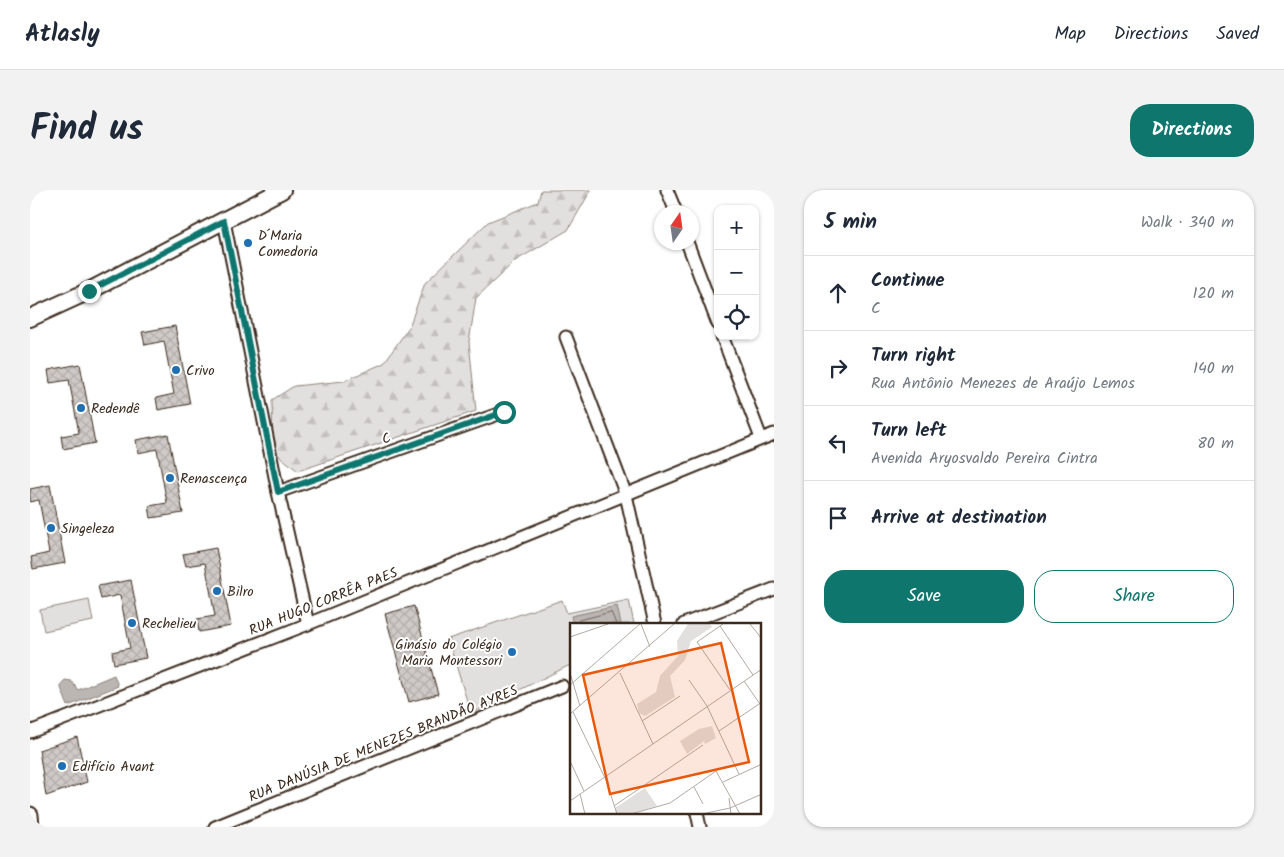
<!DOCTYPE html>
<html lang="en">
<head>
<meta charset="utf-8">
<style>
	body { margin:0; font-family:Kalam,sans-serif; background:#f2f2f3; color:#1f2937 }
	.controls { position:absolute; right:15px; top:15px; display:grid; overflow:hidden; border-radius:10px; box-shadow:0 1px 4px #0004 }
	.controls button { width:45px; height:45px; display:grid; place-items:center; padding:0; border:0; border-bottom:1px solid #e0e1e3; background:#fff; color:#1f2937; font:25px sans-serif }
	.compass { position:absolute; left:624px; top:15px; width:45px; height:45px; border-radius:50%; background:#fff; box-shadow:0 1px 4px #0004; rotate:13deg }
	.stop { position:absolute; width:15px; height:15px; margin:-11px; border:4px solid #0f766e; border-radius:50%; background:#fff }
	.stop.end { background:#0f766e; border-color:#fff; box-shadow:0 1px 5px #0008 }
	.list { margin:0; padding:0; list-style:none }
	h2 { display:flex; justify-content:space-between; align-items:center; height:65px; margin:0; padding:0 20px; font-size:21px }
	h2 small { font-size:16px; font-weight:400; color:#747a83 }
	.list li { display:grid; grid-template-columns:32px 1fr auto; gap:15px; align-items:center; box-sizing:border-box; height:75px; padding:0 20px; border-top:1px solid #e0e1e3 }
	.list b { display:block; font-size:19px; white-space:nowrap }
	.list p { margin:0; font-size:16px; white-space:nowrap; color:#747a83 }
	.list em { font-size:16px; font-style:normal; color:#747a83 }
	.actions { display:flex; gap:10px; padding:15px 20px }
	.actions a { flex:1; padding:11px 0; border:1px solid #0f766e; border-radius:20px; text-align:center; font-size:18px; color:#0f766e }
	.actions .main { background:#0f766e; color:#fff }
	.icon { flex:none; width:28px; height:28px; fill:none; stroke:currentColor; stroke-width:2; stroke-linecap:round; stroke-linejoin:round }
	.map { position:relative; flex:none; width:744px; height:637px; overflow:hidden; border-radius:20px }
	header { display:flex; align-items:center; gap:30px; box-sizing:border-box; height:70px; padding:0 25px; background:#fff; border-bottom:1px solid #e0e1e3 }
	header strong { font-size:24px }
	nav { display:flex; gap:28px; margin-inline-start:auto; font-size:18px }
	.intro { display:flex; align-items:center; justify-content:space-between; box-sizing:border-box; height:120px; padding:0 30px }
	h1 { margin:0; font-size:35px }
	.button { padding:12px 22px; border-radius:20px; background:#0f766e; color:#fff; font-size:18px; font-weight:700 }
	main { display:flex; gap:30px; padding:0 30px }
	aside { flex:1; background:#fff; border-radius:20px; box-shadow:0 1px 4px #0004 }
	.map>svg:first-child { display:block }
</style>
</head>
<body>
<header>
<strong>Atlasly</strong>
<nav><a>Map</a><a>Directions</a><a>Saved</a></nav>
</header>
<div class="intro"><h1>Find us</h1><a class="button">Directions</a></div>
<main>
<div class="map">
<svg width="744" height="637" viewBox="0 0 744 637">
	<defs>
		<pattern id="forest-firs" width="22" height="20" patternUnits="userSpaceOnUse" patternTransform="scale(1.25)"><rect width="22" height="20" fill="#e2e0de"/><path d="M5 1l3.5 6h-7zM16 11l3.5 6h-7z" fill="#c3c0be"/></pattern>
		<pattern id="building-cross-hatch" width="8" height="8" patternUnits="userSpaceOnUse" patternTransform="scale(1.25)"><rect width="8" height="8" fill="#cfcac7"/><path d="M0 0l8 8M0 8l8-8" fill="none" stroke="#b3aeaa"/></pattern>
	</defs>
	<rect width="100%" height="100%" fill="#fff"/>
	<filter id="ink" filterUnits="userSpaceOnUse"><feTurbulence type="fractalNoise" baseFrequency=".02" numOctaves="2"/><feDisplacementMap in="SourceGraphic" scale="10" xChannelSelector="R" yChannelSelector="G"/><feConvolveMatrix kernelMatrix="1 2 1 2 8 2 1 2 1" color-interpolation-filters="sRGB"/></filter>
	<g filter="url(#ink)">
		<path fill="url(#forest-firs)" stroke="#8e857e" d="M511,0H561L538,40L485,71L446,108L439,152L446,221L268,281L243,261L242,210L264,196L314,191L354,173L379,137L395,93L458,32L508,12Z"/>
		<g fill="#e2e0de" stroke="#8e857e">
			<path d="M59,410L63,431L14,441L10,420Z"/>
			<path d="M532,410L537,423L599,410L604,434H542L541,478L540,475L441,524L418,449Z"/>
		</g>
		<g fill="#bcb6b3" stroke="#887e77">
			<path d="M587,416L591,434H543L541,426Z"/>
			<path d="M84,485L88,496L38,516L31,498V494L35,490L41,491L48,500Z"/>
		</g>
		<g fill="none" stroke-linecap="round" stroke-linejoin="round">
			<path stroke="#6f625a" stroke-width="1" d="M547,434L549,430L581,422L586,434"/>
		</g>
		<g fill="url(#building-cross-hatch)" stroke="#3b2a1e">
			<path d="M145,136L160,214L128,220L126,208L144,204L134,151L115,155L112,142Z"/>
			<path d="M50,174L65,253L33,259L31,246L49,243L39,190L20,193L18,180Z"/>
			<path d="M138,244L153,323L121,328L119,316L137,313L127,259L108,263L106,250Z"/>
			<path d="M20,295L35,373L3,379L1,367L19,363L9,310L0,312V299Z"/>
			<path d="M186,358L201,436L169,442L167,429L185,426L175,373L156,376L153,364Z"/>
			<path d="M101,390L116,468L84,474L82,462L100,458L90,405L71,409L68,396Z"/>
			<path d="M384,416L408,504L379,512L355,424Z"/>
			<path d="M47,547L57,592L16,606L9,560Z"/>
		</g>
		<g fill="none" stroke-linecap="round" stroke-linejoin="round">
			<defs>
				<g id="minor">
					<path d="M637,0L646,22"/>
					<path d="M194,31L248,302L278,434"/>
					<path d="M657,52L688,134"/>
					<path d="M692,146L731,248"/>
					<path d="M536,147L596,305L625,434"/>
					<path d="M248,302L474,222"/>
					<path d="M654,434L744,399"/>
					<path d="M0,542L278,434L744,244"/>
					<path d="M667,623L670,637"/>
					<path d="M185,637L532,496"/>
				</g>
				<path id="tertiary" d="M0,625L1,637"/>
				<path id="secondary" d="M0,128L59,101L252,0"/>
			</defs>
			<use href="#minor" stroke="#3b2a1e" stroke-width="15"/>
			<use href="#tertiary" stroke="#3b2a1e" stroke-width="19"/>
			<use href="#secondary" stroke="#3b2a1e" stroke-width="20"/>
			<use href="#minor" stroke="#fff" stroke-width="11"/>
			<use href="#tertiary" stroke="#fff" stroke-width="15"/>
			<use href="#secondary" stroke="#fff" stroke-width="16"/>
		</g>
	</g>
	<g fill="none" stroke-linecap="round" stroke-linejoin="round" filter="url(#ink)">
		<path stroke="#0f766e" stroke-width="6" d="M59,101L194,31L248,302L474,222"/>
	</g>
	<g fill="#1f6fb2" stroke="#fff" stroke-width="2">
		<circle cx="218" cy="53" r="5"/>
		<circle cx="146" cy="180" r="5"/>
		<circle cx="51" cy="218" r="5"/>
		<circle cx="140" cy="288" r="5"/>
		<circle cx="21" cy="338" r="5"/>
		<circle cx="187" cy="401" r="5"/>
		<circle cx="102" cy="433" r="5"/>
		<circle cx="482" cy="462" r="5"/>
		<circle cx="32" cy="576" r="5"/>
	</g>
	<g text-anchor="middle" stroke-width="4" stroke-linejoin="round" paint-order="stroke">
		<g font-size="14" fill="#3b2a1e" stroke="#fff" text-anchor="start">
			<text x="228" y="50">D´Maria<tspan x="228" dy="16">Comedoria</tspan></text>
			<text x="156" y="185">Crivo</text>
			<text x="61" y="223">Redendê</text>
			<text x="150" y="293">Renascença</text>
			<text x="31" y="343">Singeleza</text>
			<text x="197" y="406">Bilro</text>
			<text x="112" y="438">Rechelieu</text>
			<text x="472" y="459" text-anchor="end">Ginásio do Colégio<tspan x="472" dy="16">Maria Montessori</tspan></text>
			<text x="42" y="581">Edifício Avant</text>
		</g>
		<g font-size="14" fill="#3b2a1e" stroke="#fff">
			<text transform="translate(356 248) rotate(-20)" y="5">C</text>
			<text transform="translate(293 411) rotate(-22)" y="5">RUA HUGO CORRÊA PAES</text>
			<text transform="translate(353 553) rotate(-22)" y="5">RUA DANÚSIA DE MENEZES BRANDÃO AYRES</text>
		</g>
	</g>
	<g transform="translate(540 433)">
		<rect width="191" height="191" fill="#fff"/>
		<path d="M75,165L87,183L61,191H46L45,185Z" fill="#e2e0de"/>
		<path d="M118,1H140L142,4L121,18L115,37L100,53L105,74L75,93L69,90L67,81L86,69L90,53L108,33L107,18Z" fill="#e2e0de"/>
		<path d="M142,103L146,115L135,121L134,118L117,131L110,118L129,106Z" fill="#e2e0de"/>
		<path fill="none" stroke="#b1aaa5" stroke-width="1" d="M71,1L80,24M153,1L127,19L160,67M180,1L192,16M150,3L183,52M0,14L38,1M0,50L10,83M50,50L83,121M119,57L137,83L169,151M174,58L192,84M0,62L70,1M3,89L36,157L47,191M0,91L104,1M72,98L110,73M149,108L189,81M0,138L14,168M153,159L192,141M124,164L133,181M10,171L15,191M159,175L161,191M0,178L192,46M44,183L133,122M61,191L100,180L146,148L170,191M132,191L160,185L192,171"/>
		<path fill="#e8590c" fill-opacity="0.15" stroke="#e8590c" stroke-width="2.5" d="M151,20L179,139L40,171L13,52Z"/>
		<rect width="191" height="191" fill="none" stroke="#3b2a1e" stroke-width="2.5"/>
	</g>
</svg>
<div class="controls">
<button>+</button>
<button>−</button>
<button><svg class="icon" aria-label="locate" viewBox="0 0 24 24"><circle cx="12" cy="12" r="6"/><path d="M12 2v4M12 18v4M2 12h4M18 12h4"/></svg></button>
</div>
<svg class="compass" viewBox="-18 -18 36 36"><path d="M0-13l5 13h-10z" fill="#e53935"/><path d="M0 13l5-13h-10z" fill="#747a83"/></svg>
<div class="stop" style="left:474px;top:222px"></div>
<div class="stop end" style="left:59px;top:101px"></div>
</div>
<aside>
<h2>5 min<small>Walk · 340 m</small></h2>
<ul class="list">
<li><svg class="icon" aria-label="ahead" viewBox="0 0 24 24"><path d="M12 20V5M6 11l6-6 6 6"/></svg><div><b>Continue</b><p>C</p></div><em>120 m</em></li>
<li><svg class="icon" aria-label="right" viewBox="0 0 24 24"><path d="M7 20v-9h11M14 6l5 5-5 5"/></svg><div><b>Turn right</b><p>Rua Antônio Menezes de Araújo Lemos</p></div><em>140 m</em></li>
<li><svg class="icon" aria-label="left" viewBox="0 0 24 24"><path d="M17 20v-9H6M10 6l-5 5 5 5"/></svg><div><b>Turn left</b><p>Avenida Aryosvaldo Pereira Cintra</p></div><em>80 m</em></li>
<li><svg class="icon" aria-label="arrive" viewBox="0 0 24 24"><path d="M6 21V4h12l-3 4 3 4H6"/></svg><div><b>Arrive at destination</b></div></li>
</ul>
<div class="actions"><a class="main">Save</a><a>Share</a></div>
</aside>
</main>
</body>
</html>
